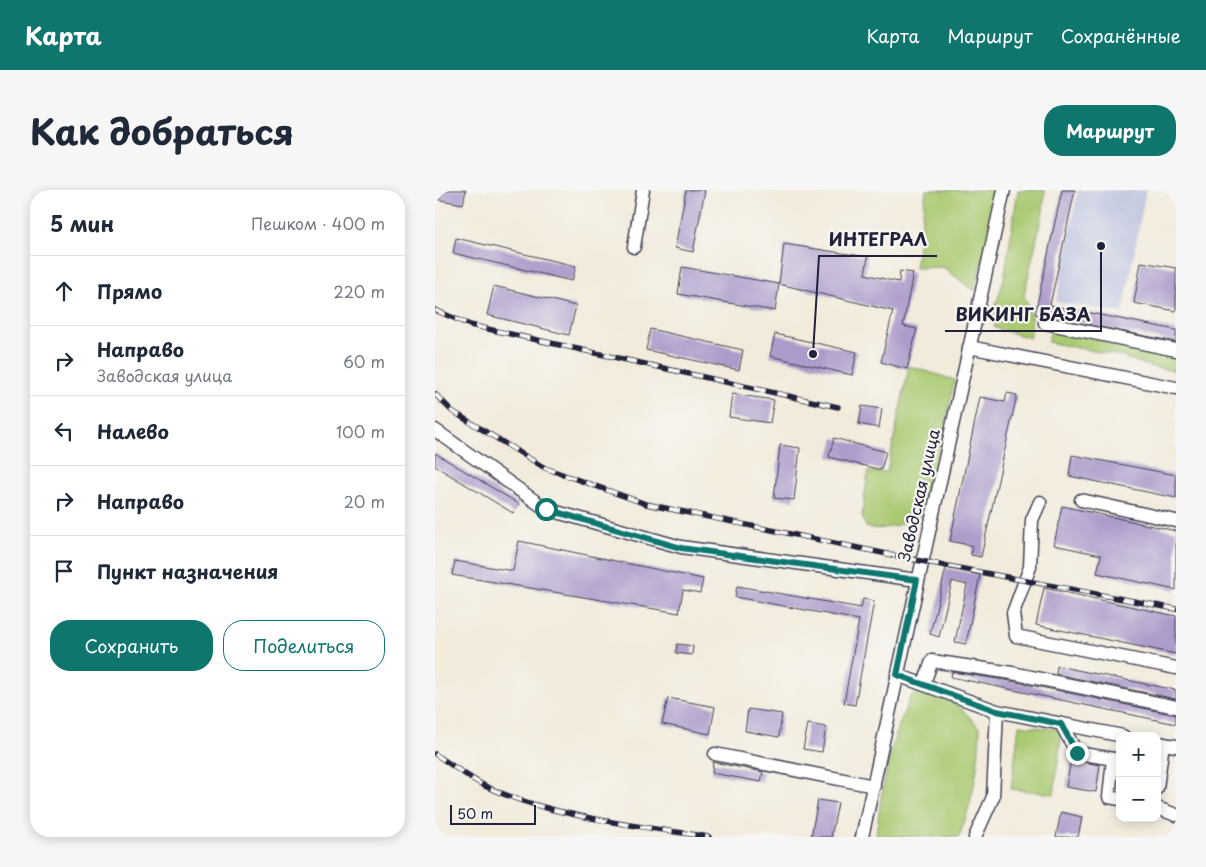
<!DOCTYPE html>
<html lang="ru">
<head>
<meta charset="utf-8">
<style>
	body { margin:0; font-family:"Playpen Sans",sans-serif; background:#f6f6f7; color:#1f2937 }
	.controls { position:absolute; right:15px; bottom:15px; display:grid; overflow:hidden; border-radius:10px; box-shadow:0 2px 12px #0003 }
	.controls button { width:45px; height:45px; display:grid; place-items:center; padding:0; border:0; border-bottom:1px solid #e0e1e3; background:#fff; color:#1f2937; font:25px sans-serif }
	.scale { position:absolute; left:15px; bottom:12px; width:86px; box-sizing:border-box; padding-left:5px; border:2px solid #22223b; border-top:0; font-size:14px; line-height:18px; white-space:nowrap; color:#22223b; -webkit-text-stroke:4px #f6f6f2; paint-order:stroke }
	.stop { position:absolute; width:15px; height:15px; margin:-11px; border:4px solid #0f766e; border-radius:50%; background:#fff }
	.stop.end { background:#0f766e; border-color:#fff; box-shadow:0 1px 5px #0008 }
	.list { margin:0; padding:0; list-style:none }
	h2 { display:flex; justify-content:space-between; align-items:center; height:65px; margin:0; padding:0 20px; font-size:21px }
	h2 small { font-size:16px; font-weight:400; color:#747a83 }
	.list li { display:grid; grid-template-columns:32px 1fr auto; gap:15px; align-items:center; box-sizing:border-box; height:70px; padding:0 20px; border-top:1px solid #e0e1e3 }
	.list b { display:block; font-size:19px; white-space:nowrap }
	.list p { margin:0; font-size:16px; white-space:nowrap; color:#747a83 }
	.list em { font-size:16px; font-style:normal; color:#747a83 }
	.actions { display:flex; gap:10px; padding:15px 20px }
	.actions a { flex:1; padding:11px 0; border:1px solid #0f766e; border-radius:20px; text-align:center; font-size:18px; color:#0f766e }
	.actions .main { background:#0f766e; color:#fff }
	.icon { flex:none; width:28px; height:28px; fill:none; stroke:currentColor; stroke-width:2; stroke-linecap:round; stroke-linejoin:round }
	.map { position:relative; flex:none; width:741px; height:647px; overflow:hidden; border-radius:20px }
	header { display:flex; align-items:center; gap:30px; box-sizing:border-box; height:70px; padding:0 25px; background:#0f766e; color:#fff }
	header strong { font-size:24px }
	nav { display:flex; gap:28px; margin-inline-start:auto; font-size:18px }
	.intro { display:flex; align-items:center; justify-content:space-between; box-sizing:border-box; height:120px; padding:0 30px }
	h1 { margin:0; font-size:35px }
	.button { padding:12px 22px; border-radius:20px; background:#0f766e; color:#fff; font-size:18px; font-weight:700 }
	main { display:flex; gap:30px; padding:0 30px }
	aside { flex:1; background:#fff; border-radius:20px; box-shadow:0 2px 12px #0003 }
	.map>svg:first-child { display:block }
</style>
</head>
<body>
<header>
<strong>Карта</strong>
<nav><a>Карта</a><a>Маршрут</a><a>Сохранённые</a></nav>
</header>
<div class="intro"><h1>Как добраться</h1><a class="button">Маршрут</a></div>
<main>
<aside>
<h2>5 мин<small>Пешком · 400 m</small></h2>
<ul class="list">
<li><svg class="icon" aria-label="ahead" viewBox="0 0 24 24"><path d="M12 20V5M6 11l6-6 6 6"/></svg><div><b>Прямо</b></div><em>220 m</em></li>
<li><svg class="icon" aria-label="right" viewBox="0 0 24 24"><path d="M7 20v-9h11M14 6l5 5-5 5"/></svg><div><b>Направо</b><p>Заводская улица</p></div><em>60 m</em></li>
<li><svg class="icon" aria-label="left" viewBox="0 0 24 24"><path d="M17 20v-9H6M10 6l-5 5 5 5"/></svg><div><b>Налево</b></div><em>100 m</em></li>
<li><svg class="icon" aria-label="right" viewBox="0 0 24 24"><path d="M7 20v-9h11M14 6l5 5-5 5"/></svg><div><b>Направо</b></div><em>20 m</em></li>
<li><svg class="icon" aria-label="arrive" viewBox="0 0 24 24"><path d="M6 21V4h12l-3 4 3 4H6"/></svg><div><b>Пункт назначения</b></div></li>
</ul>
<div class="actions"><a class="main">Сохранить</a><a>Поделиться</a></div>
</aside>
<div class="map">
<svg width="741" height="647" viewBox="0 0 741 647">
	<rect width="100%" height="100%" fill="#f6f6f2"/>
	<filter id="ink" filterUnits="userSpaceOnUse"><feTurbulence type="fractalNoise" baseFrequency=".02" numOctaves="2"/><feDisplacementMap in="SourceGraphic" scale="10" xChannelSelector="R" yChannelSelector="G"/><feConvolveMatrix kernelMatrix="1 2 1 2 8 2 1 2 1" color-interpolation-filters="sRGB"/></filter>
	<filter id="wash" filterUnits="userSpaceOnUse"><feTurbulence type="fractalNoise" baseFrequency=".0096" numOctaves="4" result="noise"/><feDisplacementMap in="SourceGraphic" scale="20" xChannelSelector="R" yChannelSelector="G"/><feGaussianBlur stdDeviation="1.12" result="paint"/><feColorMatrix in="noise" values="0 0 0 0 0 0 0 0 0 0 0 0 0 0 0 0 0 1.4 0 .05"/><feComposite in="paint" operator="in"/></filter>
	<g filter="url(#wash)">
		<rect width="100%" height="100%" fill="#f2ebdb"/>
		<path fill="#bdc3de" d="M643,0H711L688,123L621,112Z"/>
		<g fill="#a9c970" stroke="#667656">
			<path d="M491,0H560L562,4L552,55L539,101L508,77L480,78Z"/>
			<path d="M583,0H610L608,21L589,105L597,128L595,148L560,138L558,124L569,89Z"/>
			<path d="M617,139L741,166V181L717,177L685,166L612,152Z"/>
			<path d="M474,176L520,190L491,323C472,331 451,343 431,337L427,326L433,282H452Z"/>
			<path d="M483,501C516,504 523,515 545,538C544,577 538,611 524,647H441C446,598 455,551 476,506Z"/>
			<path d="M584,535L627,540L619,604L576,599Z"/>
		</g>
		<g id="blocks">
			<g fill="#ad9bcb">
				<path d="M0,0H31L28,14L0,9Z"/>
				<path d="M251,0H270L258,62L240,58Z"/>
				<path d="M627,0H640L615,115L741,140V152L600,124Z"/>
				<path d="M21,48L141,76L137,91L18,63Z"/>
				<path d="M349,54L433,67L430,84L454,90L464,92L465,81L478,83L468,136L482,139L472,179L446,172L458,121L344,94Z"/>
				<path d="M706,72L741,78V121L699,113Z"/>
				<path d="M247,77L344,94L340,121L243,104Z"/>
				<path d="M59,96L141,116L134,145L52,125Z"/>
				<path d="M215,139L308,160L304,180L211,160Z"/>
				<path d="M340,144L422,162L417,185L335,166Z"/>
				<path d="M572,203L582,205L546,367L536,365L538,356L515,351L545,207L570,212Z"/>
				<path d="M297,204L339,210L335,233L294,227Z"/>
				<path d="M427,216L447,219L444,238L424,234Z"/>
				<path d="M399,248L451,262L446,280L394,267Z"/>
				<path d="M345,255L365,258L359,310L339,308Z"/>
				<path d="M0,263L84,314L78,323L0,276Z"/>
				<path d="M637,265L741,285V308L634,286Z"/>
				<path d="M627,316L741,341V400L662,383L666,365L619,355Z"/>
				<path d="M84,351L268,389L265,403L248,400L244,423L17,385L20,371L78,381Z"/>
				<path d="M511,378L545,385L531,454L520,452L532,395L517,391L504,447L495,444Z"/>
				<path d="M302,396L426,418L428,409L439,411L420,515L409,513L424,430L300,407Z"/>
				<path d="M609,398L741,426V464L601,435Z"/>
				<path d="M242,454L258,456L257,465L241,463Z"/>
				<path d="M622,476L741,500V509L621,484Z"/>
				<path d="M517,482L576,491L741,525V534L516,487Z"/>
				<path d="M233,508L280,517L275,544L227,534Z"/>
				<path d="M313,519L347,524L344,547L310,541Z"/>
				<path d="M373,534L391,537L387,562L368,559Z"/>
				<path d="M636,570L665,575L661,602L631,597Z"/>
				<path d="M278,572L328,582L326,592L277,583Z"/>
				<path d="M383,610L403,613L396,647H376Z"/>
				<path d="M626,622L647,627L643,647H621Z"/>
			</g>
		</g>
	</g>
	<g filter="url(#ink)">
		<use href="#blocks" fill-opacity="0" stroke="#414053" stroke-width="1"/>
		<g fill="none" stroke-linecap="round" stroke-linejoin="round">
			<defs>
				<g id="minor">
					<path d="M199,57L208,0"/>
					<path d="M610,133L741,160"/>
					<path d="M534,157L741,198"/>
					<path d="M0,240L111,319L246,357L482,390"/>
					<path d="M646,310L741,331"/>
					<path d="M605,312L597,330L595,377L578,423L581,446L741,478"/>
					<path d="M462,485L562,521L558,607L540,647"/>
					<path d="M489,493L497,471L577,483L741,517"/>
					<path d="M562,521L688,546"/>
					<path d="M626,534L642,563L685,570"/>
					<path d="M722,553L741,556"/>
					<path d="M280,564L439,596"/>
					<path d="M678,569L674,607L685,609"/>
					<path d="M722,598L728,554"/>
					<path d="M722,618L741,625"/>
					<path d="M427,647L569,0"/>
				</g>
			</defs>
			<use href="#minor" stroke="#414053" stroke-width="15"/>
			<use href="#minor" stroke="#fff" stroke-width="12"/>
			<defs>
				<g id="rail">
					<path d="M0,120L35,135L403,217"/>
					<path d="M0,204L17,221L110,278L211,314L486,371L741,419"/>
					<path d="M0,564C17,575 34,588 52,597C116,627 204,636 274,647"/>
				</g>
			</defs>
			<use href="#rail" stroke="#22223b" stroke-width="5.5"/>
			<use href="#rail" stroke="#f6f6f2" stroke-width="4" stroke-dasharray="11" stroke-linecap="butt"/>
		</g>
	</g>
	<g fill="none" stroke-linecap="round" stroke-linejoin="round" filter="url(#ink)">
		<path stroke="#0f766e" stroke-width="6" d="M111,319L246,358L482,390L462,485L562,521L626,534L642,563"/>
	</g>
	<g text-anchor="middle" stroke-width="4.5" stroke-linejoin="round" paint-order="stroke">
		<g font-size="16" fill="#22223b" stroke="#f6f6f2">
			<text transform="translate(484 305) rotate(-77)" y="6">Заводская улица</text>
		</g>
	</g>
	<path fill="none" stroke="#22223b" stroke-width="2" d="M378 164L384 66H502M666 56L666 141H510"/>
	<g fill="#22223b" stroke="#f6f6f2" stroke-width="2">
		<circle cx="378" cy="164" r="5"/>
		<circle cx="666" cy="56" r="5"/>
	</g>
	<g font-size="18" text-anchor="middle" font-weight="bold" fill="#22223b" stroke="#f6f6f2" stroke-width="4.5" stroke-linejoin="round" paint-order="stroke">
		<text x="443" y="56">ИНТЕГРАЛ</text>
		<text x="588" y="131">ВИКИНГ БАЗА</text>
	</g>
</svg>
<div class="controls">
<button>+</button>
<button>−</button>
</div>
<div class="scale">50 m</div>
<div class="stop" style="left:111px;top:319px"></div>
<div class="stop end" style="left:642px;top:563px"></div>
</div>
</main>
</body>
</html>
